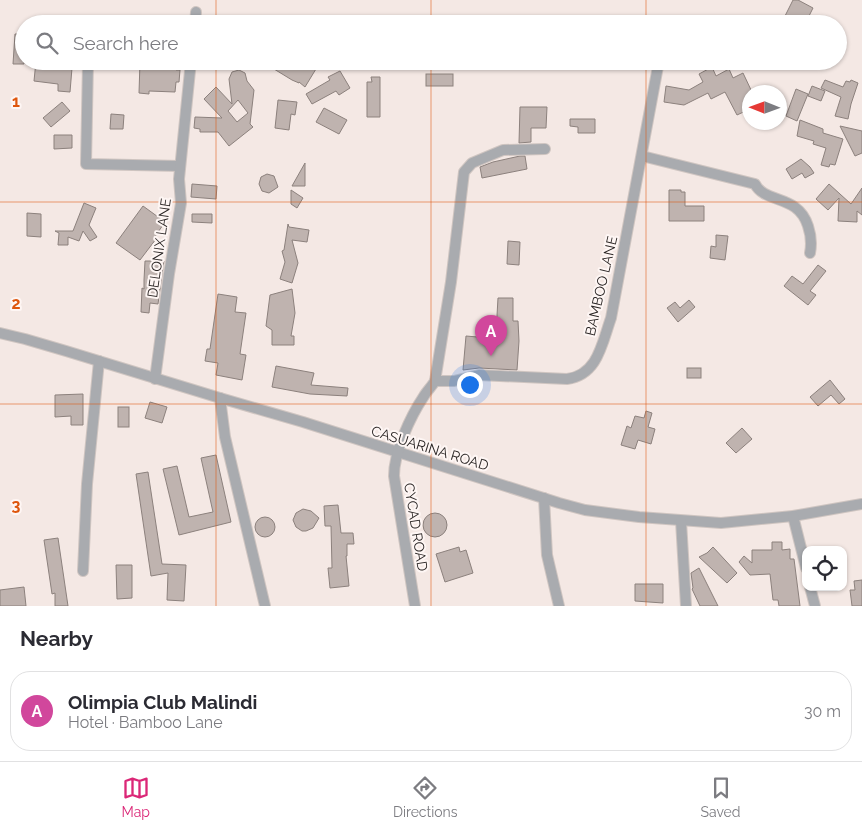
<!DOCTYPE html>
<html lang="en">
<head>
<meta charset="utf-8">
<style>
	body { margin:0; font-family:Raleway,sans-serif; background:#f7f7f7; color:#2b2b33 }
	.controls { position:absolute; right:15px; bottom:15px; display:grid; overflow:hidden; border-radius:10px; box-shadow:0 1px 4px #0004 }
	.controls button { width:45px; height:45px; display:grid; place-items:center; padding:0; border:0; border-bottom:1px solid #e1e1e2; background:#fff; color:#2b2b33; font:25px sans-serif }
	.compass { position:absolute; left:742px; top:85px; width:45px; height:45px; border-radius:50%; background:#fff; box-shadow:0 1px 4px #0004; rotate:271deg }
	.you { position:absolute; left:469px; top:384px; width:18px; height:18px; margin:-12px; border:4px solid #fff; border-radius:50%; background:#1a73e8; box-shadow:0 0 0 8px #1a73e833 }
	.badge { display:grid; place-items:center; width:32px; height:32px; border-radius:50%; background:#db2777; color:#fff; font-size:16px; font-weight:700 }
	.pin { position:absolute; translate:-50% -41px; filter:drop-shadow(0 1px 2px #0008) }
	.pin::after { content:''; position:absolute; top:26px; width:18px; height:15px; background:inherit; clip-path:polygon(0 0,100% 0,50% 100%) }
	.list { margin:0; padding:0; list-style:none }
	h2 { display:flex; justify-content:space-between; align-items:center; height:65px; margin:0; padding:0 20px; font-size:21px }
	h2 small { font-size:16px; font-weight:400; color:#7c7c81 }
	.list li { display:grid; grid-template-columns:32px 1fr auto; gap:15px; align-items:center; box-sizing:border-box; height:80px; margin:0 10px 10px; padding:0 10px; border:1px solid #e1e1e2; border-radius:20px }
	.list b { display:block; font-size:19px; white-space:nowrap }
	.list p { margin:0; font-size:16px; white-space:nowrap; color:#7c7c81 }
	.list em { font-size:16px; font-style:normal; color:#7c7c81 }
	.icon { flex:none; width:28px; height:28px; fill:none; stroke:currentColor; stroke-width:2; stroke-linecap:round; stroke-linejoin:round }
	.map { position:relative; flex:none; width:862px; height:606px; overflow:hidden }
	.search { position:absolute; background:#fff; box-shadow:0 1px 4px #0004; left:15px; right:15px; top:15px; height:55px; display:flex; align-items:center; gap:12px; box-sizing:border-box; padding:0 18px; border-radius:28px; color:#7c7c81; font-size:19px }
	.sheet { height:155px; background:#fff }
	nav { display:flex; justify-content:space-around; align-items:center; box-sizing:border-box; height:70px; border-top:1px solid #e1e1e2; background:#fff; font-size:14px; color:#7c7c81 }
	nav a { display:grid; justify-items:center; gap:2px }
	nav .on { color:#db2777 }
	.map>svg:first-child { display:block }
</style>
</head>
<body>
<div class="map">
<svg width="862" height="606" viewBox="0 0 862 606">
	<rect width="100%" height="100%" fill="#f4e8e4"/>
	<g fill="#bfb3af" stroke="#8c817d" fill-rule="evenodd">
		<path d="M793,0H798L813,8L805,24H781Z"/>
		<path d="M15,34H24V64H13Z"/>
		<path d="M36,61H81V69L72,68L70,92L58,91V84L34,81Z"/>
		<path d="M163,61H177L176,70H180L179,82H176L175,92L149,91V94L139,93L140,62L163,64Z"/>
		<path d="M278,61H290L301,68L305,61H314L319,64L305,87L299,82V83L292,80L274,69Z"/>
		<path d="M712,67L716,76L729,69L733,78L743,73L752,92H750V109L737,115L725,92L711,99L708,93L684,105L664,102L666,86L689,90L703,82L699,74Z"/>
		<path d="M239,70L245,73L247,81L254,90L250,124L253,127L229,146L218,132H200V129L194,128L195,117L222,118L204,99L216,87L232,104L229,79L232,72ZM238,100L248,113L237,122L228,111Z"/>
		<path d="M340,71L350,88L339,95L336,91L312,104L306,94L330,80L328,77Z"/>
		<rect x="426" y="74" width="27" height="12"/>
		<path d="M371,77H380V117H367V82H372Z"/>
		<path d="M825,80L843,87L846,81L850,82L851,80L858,83L851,104L848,119L835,116L841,97L821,88Z"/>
		<path d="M812,86L825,91L821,101L808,96Z"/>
		<path d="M796,89L808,94L797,121L786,116Z"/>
		<path d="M278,100L297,102L295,115L291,114L289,130L275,128Z"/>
		<path d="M62,102L70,111L51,127L43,118Z"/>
		<path d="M520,107H547L546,128H531V142L519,143Z"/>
		<path d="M324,108L347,120L339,134L316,122Z"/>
		<path d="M111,114L124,115L123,129H110Z"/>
		<path d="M570,119H595V133H578V127L570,126Z"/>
		<path d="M800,120L823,129V133L843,139L835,165L830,164L829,167L821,165L826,148L813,144L814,141L797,136Z"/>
		<path d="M840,126L862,131V153L855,156Z"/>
		<path d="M54,135H72V148L54,149Z"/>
		<path d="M520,156H525L527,169L482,178L480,167L493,162Z"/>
		<path d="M801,159L810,167L814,173L805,178L802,173L792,179L786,169Z"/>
		<path d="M305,163V186H292Z"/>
		<path d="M267,174L274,176L278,187L269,193L262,191L259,184L261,177Z"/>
		<path d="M192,184L217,186L216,199L191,197Z"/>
		<path d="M829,184L851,204L862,188V215L857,211V222L838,221L839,198L828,210L816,199Z"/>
		<path d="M291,190L303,198L297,208L291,204Z"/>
		<path d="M669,190H681V192H685V206H704V221H669Z"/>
		<path d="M84,203L96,208L89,225L97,237L90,241L83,231L79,241L68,237V245H58L59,233L55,231H73Z"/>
		<path d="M143,206L165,222L154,238L156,239L140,260L116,243Z"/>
		<path d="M27,213L41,214V237L27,236Z"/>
		<path d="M192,214H212V223L192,222Z"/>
		<path d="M288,224L289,227L309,230L307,242L292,240L298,263L292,283L280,279L285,262L282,251L284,250Z"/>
		<path d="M716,235L728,236L725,260L710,258L711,246L716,247Z"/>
		<path d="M508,241L520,242L519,265L507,264Z"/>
		<path d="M145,261H164L158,304L150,303L149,313L141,312L142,288L144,289V280Z"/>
		<path d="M818,265L826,271L810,291L816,295L808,305L784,286L792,276L803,284Z"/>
		<path d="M292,289L295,313L291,336H294V345H272V330L266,326L270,295Z"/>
		<path d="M218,294L237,297L235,312L246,313L240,354L246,355L242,380L216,375L218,363L205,361L207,349H210Z"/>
		<path d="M498,298H513V321H518L519,341L517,370L479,368L463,370L466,336L489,338L490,332L496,333Z"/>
		<path d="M689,300L695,307L678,322L667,308L675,302L680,308Z"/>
		<path d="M276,366L314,373L311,385L348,388L347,396L310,394L272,387Z"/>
		<rect x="687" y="368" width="14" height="10"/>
		<path d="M830,380L845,399L839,404L831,395L818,406L810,397Z"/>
		<path d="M83,394V425H71V416L55,417V395Z"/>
		<path d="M150,402L167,407L162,423L145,418Z"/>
		<rect x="118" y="407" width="11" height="20"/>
		<path d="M646,411L652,413L648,427L655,429L651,444L638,440L635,449L621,445L627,426L631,428L635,416L644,418Z"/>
		<path d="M742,428L752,439L736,453L726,443Z"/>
		<path d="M216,455L231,522L179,535L163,469L177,466L189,517L213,512L201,458Z"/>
		<path d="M148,472L162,564L186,565L184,601L167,600L168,573L151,576L136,474Z"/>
		<path d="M338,505L341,533H353L354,544H347V556H346L349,586L330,588L328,568H332L331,526H325L324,506Z"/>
		<path d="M303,509L311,511L319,518L313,528L306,531H302L296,527L293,520L296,513Z"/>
		<circle cx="435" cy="525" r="12"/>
		<circle cx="265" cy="527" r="10"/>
		<path d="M58,538L68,606H55V593L52,594L44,540Z"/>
		<path d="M772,542H782V550L790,549V559H794L800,606H779L778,600H773L770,574L750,575L739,562L744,556L752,563V550H772Z"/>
		<path d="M459,547L460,552L466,550L473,573L445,582L436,554Z"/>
		<path d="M713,547L737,573L727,583L699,557L707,553Z"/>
		<path d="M116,565H132V598L117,599Z"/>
		<path d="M699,568L718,606H700L692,589L693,588L691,573Z"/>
		<path d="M862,580V606H852L850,590H855L854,581Z"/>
		<path d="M635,584H663V603L635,601Z"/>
		<path d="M24,587L26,606H0V590Z"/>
	</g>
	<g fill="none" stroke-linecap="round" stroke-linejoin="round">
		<defs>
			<g id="minor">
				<path d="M195,24L196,12"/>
				<path d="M88,62L86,164L180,166"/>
				<path d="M642,156L755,184C765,204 798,194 808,226C811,235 812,243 810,253"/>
				<path d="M0,333L25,339L66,351L220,398L303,422L559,503L585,510L639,517L721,523L793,516L862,504"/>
				<path d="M155,379L169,274L181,203L179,179L191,61"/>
				<path d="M435,381L451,282L464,172L472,163L503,150L545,149"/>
				<path d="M220,398L225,437L265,606"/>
				<path d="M544,498L547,555L559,606"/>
				<path d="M793,516L806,568"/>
				<path d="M681,521L686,606"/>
				<path d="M83,571L87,484L99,361"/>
				<path d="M810,587L815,606"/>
				<path d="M415,606L394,476C394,452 410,417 424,396C427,391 432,386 435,381H454L479,375L567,379C598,375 602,343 611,318L659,61"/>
			</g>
		</defs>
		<use href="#minor" stroke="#cfc5c1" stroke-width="12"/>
		<use href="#minor" stroke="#a9abaf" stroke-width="10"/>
	</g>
	<path fill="none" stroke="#de560d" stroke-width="1" stroke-opacity="0.55" d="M216,0V24M431,0V24M646,0V24M216,61V606M431,61V606M646,61V606M0,202H862M0,404H862"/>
	<g text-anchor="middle" stroke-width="4" stroke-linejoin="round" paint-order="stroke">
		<g font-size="14" fill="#292423" stroke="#fef6f4">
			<text transform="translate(159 248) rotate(-82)" y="5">DELONIX LANE</text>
			<text transform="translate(601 286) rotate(-77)" y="5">BAMBOO LANE</text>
			<text transform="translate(430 448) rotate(17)" y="5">CASUARINA ROAD</text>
			<text transform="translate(416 527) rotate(81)" y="5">CYCAD ROAD</text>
		</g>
	</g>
	<g font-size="16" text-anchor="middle" font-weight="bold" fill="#de560d" stroke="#fef6f4" stroke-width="4" stroke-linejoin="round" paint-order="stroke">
		<text x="16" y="107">1</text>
		<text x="16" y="309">2</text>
		<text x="16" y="511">3</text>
	</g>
</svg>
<div class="controls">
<button><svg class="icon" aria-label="locate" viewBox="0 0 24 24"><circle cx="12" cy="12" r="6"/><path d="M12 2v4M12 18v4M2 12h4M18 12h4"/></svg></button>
</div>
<svg class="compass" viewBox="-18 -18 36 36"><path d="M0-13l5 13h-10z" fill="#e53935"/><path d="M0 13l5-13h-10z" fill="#7c7c81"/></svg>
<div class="you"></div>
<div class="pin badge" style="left:491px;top:356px;background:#d1479c">A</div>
<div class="search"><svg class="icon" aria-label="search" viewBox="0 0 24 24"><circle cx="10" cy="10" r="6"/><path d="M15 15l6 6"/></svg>Search here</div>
</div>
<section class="sheet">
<h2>Nearby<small></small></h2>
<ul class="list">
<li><span class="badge" style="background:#d1479c">A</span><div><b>Olimpia Club Malindi</b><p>Hotel · Bamboo Lane</p></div><em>30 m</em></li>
</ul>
</section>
<nav>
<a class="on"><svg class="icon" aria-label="map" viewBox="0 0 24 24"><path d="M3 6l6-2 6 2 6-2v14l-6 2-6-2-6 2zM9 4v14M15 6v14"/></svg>Map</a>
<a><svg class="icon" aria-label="directions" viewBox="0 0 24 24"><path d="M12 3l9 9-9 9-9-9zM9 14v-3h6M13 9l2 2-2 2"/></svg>Directions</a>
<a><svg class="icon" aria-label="saved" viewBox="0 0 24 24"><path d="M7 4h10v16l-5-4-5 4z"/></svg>Saved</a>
</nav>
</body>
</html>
